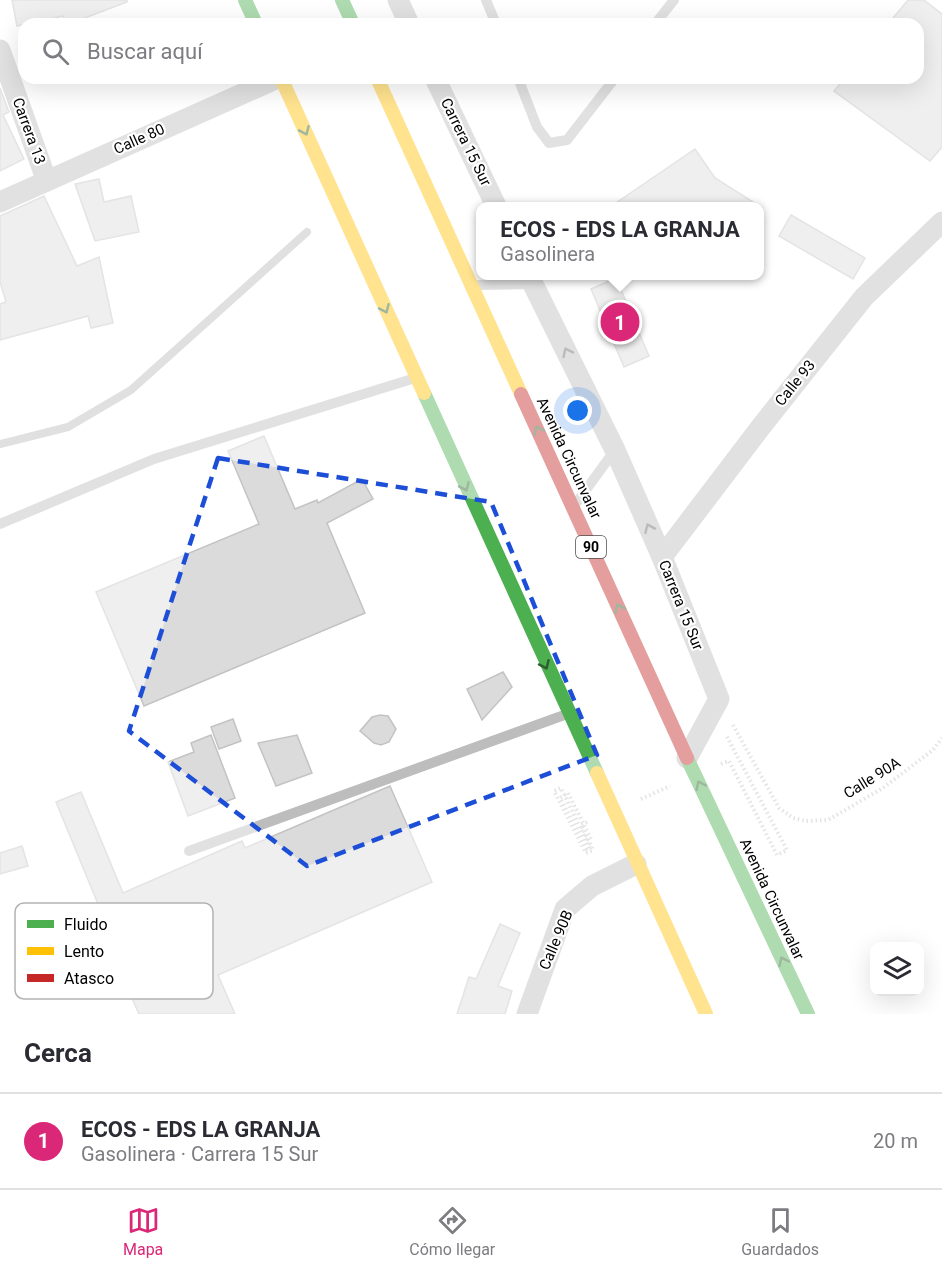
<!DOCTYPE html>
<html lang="es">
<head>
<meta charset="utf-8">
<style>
	body { margin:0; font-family:Roboto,sans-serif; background:#f2f2f3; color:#2b2b33 }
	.controls { position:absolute; right:18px; bottom:18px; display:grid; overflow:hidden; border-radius:12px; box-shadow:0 6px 24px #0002 }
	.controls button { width:54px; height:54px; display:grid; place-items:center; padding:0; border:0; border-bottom:2px solid #e1e1e2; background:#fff; color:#2b2b33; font:30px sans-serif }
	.you { position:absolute; left:578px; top:411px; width:21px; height:21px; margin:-15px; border:4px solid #fff; border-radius:50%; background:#1a73e8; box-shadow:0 0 0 9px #1a73e833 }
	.badge { display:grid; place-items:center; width:39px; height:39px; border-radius:50%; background:#db2777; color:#fff; font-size:20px; font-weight:700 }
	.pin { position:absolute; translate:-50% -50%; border:3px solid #fff; box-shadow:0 2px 6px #0006 }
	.popup { position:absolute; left:476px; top:202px; width:288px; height:78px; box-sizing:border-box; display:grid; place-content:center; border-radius:12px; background:#fff; filter:drop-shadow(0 2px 4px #0005); font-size:20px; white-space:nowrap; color:#7c7c81 }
	.popup b { font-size:22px; color:#2b2b33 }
	.popup::after { content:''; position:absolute; left:50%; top:100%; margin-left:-12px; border:12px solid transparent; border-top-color:#fff }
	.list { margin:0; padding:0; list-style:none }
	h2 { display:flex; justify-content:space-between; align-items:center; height:78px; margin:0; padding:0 24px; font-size:26px }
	h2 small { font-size:20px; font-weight:400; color:#7c7c81 }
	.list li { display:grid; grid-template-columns:39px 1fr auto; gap:18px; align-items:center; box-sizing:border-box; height:96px; padding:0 24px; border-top:2px solid #e1e1e2 }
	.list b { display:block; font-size:22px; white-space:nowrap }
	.list p { margin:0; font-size:20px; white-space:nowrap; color:#7c7c81 }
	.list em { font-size:20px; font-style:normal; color:#7c7c81 }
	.icon { flex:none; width:33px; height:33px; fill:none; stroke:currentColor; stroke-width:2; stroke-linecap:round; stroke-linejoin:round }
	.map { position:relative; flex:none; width:942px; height:1014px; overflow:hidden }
	.search { position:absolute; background:#fff; box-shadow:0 6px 24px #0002; left:18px; right:18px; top:18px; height:66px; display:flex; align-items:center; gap:15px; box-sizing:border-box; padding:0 21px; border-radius:18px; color:#7c7c81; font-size:22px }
	.sheet { height:174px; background:#fff }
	nav { display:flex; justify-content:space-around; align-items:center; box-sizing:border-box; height:84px; border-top:2px solid #e1e1e2; background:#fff; font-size:16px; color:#7c7c81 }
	nav a { display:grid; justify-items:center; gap:3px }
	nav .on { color:#db2777 }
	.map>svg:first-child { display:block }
</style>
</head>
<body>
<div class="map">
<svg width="942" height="1014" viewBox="0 0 942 1014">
	<rect width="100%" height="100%" fill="#fff"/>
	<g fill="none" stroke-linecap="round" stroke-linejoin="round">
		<path stroke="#bababa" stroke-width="8" d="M0,444L68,427L131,390L307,232"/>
	</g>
	<g fill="#dbdbdb" stroke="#c3c3c3" stroke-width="1.5">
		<path d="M12,0H127V2L69,24H66L63,16L17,26Z"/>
		<path d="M908,0H924L942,14V147L930,161L834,91L845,78H918V24H888Z"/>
		<path d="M0,88L9,112L3,115L24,159L0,171Z"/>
		<path d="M695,149L715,178L761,207H610Z"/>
		<path d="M99,179L104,202L131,196L139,232L95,241L75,184Z"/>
		<path d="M44,196L77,266L99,257L113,323L91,328L88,316L0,340V304L6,302L0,282V216Z"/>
		<path d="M791,215L865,258L853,279L779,236Z"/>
		<path d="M616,278L649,356L624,367L591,289Z"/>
		<path d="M264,436L295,509L317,500L318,503L362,479L373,499L327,523L365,613L144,706L96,592L259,524L228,451Z"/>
		<path d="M503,672L512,687L482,720L467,689Z"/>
		<path d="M380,715L388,716L396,729L389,742L381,745L374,743L360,731L372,717Z"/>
		<path d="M233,719L241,741L219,749L211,727Z"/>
		<path d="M211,735L235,798L188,816L168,762L194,752L191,743Z"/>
		<path d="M297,735L312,773L276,786L258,743Z"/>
		<path d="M390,786L432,882L218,975L235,1014H139L91,907L98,904L56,802L81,792L123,893L242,841L245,848Z"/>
		<path d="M22,846L28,866L0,874V853Z"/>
		<path d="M500,924L520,933L498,986L512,991L505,1014H457L469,977L476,979Z"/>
	</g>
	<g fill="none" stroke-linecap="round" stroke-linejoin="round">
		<g stroke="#c2c2c2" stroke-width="4" stroke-dasharray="1.5 3" stroke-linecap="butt">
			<path d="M733,725L779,808L793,818L806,821L828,820L883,788L933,750L942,738"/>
			<path d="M721,764L729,761L777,855L787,850L726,735"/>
			<path d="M641,799L670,786"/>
			<path d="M587,822L581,825L593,850L586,853L554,791L561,788L590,848L587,849L560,798L568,793L591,839"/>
		</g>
		<g stroke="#bdbdbd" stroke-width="10">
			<path d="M486,0L496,24"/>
			<path d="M655,24L674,0"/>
			<path d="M518,78L537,127L549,143L567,140L615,78"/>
			<path d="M477,285L533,284"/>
			<path d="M577,502L615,450"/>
			<path d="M0,524L154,459L412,379"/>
			<path d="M189,851L567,714"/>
		</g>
		<g stroke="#bdbdbd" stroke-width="21">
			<path d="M398,0L409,24"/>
			<path d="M0,50L46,179"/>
			<path d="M435,78L496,206"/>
			<path d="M0,202L278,78"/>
			<path d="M529,276L615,450L662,557L719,699L687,758"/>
			<path d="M662,557L760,428L864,297L942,222"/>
			<path d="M527,1014L565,909L592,886L636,864"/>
		</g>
		<g stroke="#4caf50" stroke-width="14">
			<path d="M245,0L256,24"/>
			<path d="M342,0L353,24"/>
			<path d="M424,393L597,773"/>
			<path d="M687,758L808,1014"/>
		</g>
		<g stroke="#ffc107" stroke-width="14">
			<path d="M281,78L424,393"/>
			<path d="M377,78L521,394"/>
			<path d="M597,773L706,1014"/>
		</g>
		<path stroke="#c62828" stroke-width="14" d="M521,394L687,758"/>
	</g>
	<defs><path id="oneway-chevron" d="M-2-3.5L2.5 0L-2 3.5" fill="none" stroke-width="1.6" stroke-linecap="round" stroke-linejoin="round" transform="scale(1.5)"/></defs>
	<g stroke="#2a602c">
		<use href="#oneway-chevron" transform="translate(305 131) rotate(66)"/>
		<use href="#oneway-chevron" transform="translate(385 309) rotate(66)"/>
		<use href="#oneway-chevron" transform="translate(538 430) rotate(-115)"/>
		<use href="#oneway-chevron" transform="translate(465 487) rotate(66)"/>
		<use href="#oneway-chevron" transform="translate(619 608) rotate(-114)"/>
		<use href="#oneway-chevron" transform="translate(545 665) rotate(66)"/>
		<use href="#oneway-chevron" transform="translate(700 785) rotate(-115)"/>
		<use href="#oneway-chevron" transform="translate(783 961) rotate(-115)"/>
	</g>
	<g stroke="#686868">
		<use href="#oneway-chevron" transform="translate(567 352) rotate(-116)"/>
		<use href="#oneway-chevron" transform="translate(649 528) rotate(-114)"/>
	</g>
	<path d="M0 0H942V1014H0ZM218,458L491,502L597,755L307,866L129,731Z" fill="#fff" fill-opacity=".55" fill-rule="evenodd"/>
	<path fill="none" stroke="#1d4ed8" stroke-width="4.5" stroke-dasharray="12 8" stroke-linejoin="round" d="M218,458L491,502L597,755L307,866L129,731Z"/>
	<g text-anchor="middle" stroke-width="4.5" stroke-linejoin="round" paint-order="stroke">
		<rect fill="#fff" stroke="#4c4c4c" stroke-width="1.5" x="576" y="536" width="30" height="22" rx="4.5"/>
		<g font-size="14" font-weight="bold" fill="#000">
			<text x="591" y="552">90</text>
		</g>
		<g font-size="15" fill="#000" stroke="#fff">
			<text transform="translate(29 131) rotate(70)" y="5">Carrera 13</text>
			<text transform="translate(139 139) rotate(-24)" y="5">Calle 80</text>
			<text transform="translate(466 142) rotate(64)" y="5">Carrera 15 Sur</text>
			<text transform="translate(795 383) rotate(-51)" y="5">Calle 93</text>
			<text transform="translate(569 458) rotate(65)" y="5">Avenida Circunvalar</text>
			<text transform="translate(681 605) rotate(68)" y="5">Carrera 15 Sur</text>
			<text transform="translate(872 778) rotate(-32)" y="5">Calle 90A</text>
			<text transform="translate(772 899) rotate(65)" y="5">Avenida Circunvalar</text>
			<text transform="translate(556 940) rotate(-67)" y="5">Calle 90B</text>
		</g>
	</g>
	<rect x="15" y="903" width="198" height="96" rx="9" fill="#fff" stroke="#b2b2b2" stroke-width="1.5"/>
	<rect x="27" y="920" width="27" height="8" fill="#4caf50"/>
	<rect x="27" y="947" width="27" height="8" fill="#ffc107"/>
	<rect x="27" y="974" width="27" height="8" fill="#c62828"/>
	<g font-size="16" fill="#000">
		<text x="64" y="930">Fluido</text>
		<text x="64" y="957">Lento</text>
		<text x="64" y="984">Atasco</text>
	</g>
</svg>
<div class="controls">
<button><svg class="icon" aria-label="layers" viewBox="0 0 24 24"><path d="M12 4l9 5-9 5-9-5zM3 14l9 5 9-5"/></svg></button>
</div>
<div class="you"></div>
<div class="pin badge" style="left:620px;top:322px">1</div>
<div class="popup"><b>ECOS - EDS LA GRANJA</b>Gasolinera</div>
<div class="search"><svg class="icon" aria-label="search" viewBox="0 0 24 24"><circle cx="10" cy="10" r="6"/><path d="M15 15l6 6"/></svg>Buscar aquí</div>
</div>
<section class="sheet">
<h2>Cerca<small></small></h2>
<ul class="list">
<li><span class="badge">1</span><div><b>ECOS - EDS LA GRANJA</b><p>Gasolinera · Carrera 15 Sur</p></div><em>20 m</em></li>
</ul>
</section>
<nav>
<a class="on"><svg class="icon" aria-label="map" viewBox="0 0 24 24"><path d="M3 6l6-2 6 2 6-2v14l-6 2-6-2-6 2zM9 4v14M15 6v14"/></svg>Mapa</a>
<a><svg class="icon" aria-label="directions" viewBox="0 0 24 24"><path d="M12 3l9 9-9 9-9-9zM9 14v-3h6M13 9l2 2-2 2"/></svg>Cómo llegar</a>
<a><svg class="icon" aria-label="saved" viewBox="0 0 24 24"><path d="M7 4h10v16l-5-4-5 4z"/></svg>Guardados</a>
</nav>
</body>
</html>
